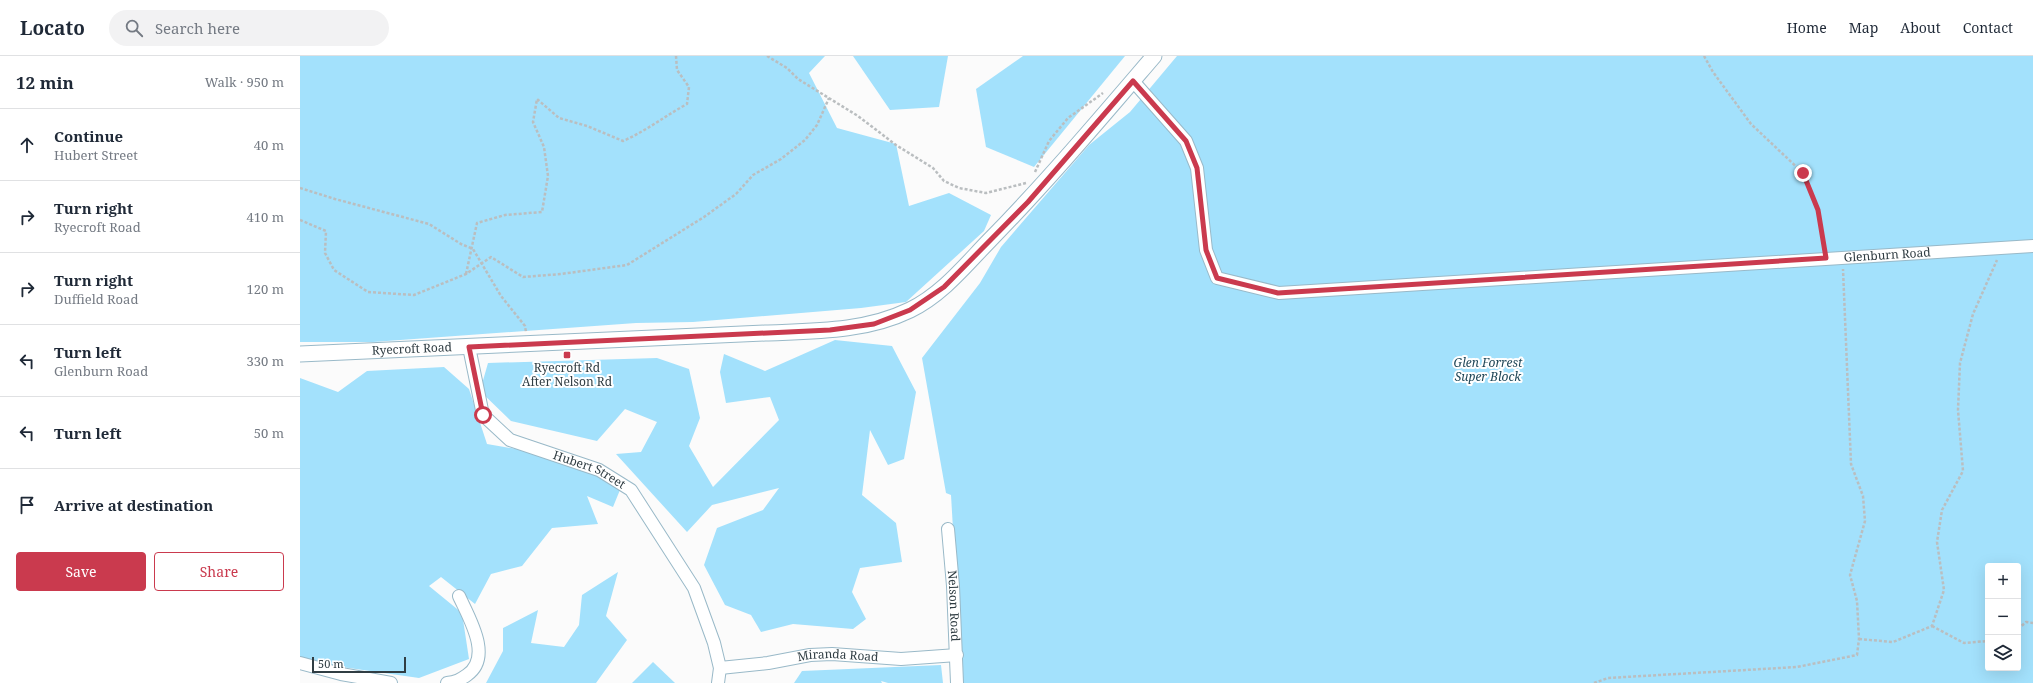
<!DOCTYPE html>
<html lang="en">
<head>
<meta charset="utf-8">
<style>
	body { margin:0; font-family:"Noto Serif",serif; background:#f2f2f3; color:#1f2937 }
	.controls { position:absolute; right:12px; bottom:12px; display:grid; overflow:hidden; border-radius:4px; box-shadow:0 4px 16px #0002 }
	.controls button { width:36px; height:36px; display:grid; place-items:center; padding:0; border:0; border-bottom:1px solid #e0e1e3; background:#fff; color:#1f2937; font:20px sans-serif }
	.scale { position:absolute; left:12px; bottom:10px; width:94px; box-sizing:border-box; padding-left:4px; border:2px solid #303d43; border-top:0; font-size:11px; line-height:14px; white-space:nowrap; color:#303d43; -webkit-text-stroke:3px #fff; paint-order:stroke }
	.stop { position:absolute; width:12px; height:12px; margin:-9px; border:3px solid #ca3a4e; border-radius:50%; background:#fff }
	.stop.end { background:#ca3a4e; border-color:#fff; box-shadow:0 1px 4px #0008 }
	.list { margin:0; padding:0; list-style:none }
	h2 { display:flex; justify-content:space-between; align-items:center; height:52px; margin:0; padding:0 16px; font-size:17px }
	h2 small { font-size:13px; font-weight:400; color:#747a83 }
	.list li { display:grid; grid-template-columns:26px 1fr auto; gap:12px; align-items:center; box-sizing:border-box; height:72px; padding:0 16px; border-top:1px solid #e0e1e3 }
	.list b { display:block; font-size:15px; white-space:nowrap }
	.list p { margin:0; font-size:13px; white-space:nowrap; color:#747a83 }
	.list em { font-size:13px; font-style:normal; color:#747a83 }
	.actions { display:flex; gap:8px; padding:12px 16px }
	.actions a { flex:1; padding:9px 0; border:1px solid #ca3a4e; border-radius:4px; text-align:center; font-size:14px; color:#ca3a4e }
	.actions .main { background:#ca3a4e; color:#fff }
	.icon { flex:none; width:22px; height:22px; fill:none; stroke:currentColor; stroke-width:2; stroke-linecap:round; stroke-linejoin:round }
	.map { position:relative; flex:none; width:1733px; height:627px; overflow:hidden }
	header { display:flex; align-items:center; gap:24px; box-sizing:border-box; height:56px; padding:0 20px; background:#fff; border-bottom:1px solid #e0e1e3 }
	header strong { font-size:19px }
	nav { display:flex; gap:22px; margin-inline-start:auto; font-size:14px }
	.search { width:280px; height:36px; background:#f2f2f3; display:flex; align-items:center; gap:10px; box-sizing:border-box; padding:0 14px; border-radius:22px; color:#747a83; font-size:15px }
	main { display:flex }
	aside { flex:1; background:#fff }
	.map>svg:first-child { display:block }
</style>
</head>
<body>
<header>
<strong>Locato</strong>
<div class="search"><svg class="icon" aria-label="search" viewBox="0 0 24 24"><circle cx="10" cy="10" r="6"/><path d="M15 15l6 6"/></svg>Search here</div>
<nav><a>Home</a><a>Map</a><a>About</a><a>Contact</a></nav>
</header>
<main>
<aside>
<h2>12 min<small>Walk · 950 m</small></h2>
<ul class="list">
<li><svg class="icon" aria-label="ahead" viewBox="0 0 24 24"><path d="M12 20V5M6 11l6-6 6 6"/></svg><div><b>Continue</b><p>Hubert Street</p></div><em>40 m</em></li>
<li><svg class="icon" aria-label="right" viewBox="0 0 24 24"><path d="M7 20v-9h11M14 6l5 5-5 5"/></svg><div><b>Turn right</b><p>Ryecroft Road</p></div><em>410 m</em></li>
<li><svg class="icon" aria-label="right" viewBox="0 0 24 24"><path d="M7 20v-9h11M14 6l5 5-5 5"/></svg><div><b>Turn right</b><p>Duffield Road</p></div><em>120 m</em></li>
<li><svg class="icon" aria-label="left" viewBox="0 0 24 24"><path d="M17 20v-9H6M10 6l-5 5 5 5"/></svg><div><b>Turn left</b><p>Glenburn Road</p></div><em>330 m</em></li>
<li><svg class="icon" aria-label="left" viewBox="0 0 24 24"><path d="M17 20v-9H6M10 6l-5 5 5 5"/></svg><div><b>Turn left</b></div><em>50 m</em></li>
<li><svg class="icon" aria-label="arrive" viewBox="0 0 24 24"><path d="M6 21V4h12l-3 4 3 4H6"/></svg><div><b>Arrive at destination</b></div></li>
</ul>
<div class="actions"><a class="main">Save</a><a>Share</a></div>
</aside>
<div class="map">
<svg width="1733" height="627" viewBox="0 0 1733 627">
	<rect width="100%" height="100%" fill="#fbfbfb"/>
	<g fill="#a3e1fc" fill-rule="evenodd">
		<path d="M0,0H525L509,17L537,72L596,88L609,150L649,137L691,159L684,175L606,246L561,252L393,266L336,267L73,286H0Z"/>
		<path d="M553,0H648L639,51L590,54Z"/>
		<path d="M723,0H825L734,111L686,91L676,33Z"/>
		<path d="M877,0H1733V627H662L651,439L646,437L622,302L680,227L701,191L789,89L830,56ZM1688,510H1718V612H1688Z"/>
		<path d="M535,284L592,290L616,336L604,403L588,409L570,374L562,439L596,467L602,506L560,512L552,536L566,563L553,573L493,568L461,576L451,559L425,549L404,509L417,472L463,454L479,432L412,449L387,476L316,398L341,396L357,366L325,353L297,385L211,365L180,335L188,307L357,302L389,313L400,362L389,390L413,431L479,364L470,341L426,347L420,316L424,298L465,315Z"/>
		<path d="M144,311L169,333L187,388L246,398L322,429L313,451L287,440L298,468L252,472L222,510L191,518L175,548L141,521L129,530L162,557L169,603L119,622L28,609L0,601V322L38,336L67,315Z"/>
		<path d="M318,516L306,560L327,584L296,627H186L203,595V572L238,554L231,587L264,591L279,569L282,539Z"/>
		<path d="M353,606L375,627H332Z"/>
		<path d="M641,609L643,627H588L581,625L582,627H494L502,615Z"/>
	</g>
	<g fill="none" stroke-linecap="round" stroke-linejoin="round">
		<defs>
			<g id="minor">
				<path id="s1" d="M833,25L886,85L897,112L906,194L917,222L979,237L1733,190"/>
				<path id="s2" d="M169,291L183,359L210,384L299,414L331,434L394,532L414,587L420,612L418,627"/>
				<path id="s3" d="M648,473L653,530L657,627"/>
				<path d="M0,607L41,618L91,627"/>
				<path id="s4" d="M420,612L468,607L510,599L532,598L601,603L657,599"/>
				<path d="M147,627C156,626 160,624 167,619C193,601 169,562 159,540"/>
			</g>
			<g id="tertiary">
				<path id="s5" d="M0,298L465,277C514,275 565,276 610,254C641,239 664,211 687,187C746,127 800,63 854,0"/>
			</g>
		</defs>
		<use href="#minor" stroke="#99b9c8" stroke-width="14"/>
		<use href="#tertiary" stroke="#99b9c8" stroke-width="17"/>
		<g stroke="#babec0" stroke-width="2.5" stroke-dasharray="3 2" stroke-linecap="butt">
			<path d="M467,0L487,12L498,23L558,60L596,89L633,112L644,125L659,132L686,137L726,127"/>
			<path d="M1404,0L1413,16L1451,68L1503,117L1518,154L1525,193"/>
			<path d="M735,116L749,85L768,62L803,37"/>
			<path d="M0,132L35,143L129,168L161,188L173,193L201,240L225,270L226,276"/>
			<path d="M0,164L26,175L25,197L34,214L68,236L114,239L166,218L191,201L223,221L261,218L327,209L404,161L436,138L453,119L481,103L505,84L517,69L529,42"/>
			<path d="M166,218L177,167L205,159L242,156L248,120L244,91L233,66L237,43L259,62L287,70L323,85C346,75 365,60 387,48L389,31L377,14L376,0"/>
			<path d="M1632,570L1664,587L1688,585"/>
			<path d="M1718,573L1726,566L1733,567"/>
			<path d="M1559,583L1593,586L1632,570L1644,534L1637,486L1642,454L1663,415L1658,354L1660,307L1673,258L1697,204"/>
			<path d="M1294,627L1308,622L1497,611L1557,599L1559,583L1557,545L1550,519L1565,465L1563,440L1551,408L1543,213"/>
		</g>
		<use href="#minor" stroke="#fff" stroke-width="12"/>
		<use href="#tertiary" stroke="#fff" stroke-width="15"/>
	</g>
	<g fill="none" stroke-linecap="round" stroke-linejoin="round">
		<path stroke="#ca3a4e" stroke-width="5" d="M183,359L169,291L530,274L574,268L610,254L644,231L728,146L833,25L886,85L897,112L906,194L917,222L978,237L1526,202L1518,154L1503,117"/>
	</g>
	<rect fill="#ca3a4e" stroke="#fff" stroke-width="1.5" x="263" y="295" width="8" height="8" rx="2"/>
	<g text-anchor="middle" stroke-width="4" stroke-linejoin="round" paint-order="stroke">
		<g font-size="12" fill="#303d43" stroke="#fff">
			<text dy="4" stroke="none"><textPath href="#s1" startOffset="895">Glenburn Road</textPath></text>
			<text dy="4" stroke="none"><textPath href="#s5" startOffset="112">Ryecroft Road</textPath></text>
			<text dy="4" stroke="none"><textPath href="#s2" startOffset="191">Hubert Street</textPath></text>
			<text dy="4" stroke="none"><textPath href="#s3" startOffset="77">Nelson Road</textPath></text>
			<text dy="4" stroke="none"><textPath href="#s4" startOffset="119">Miranda Road</textPath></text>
		</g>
		<g font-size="12" font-style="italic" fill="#1e4657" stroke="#fff">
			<text x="1188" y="311">Glen Forrest<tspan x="1188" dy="14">Super Block</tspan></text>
		</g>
		<g font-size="12" fill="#303d43" stroke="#fff">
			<text x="267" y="316">Ryecroft Rd<tspan x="267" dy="14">After Nelson Rd</tspan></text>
		</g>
	</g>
</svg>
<div class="controls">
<button>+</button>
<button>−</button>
<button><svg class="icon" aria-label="layers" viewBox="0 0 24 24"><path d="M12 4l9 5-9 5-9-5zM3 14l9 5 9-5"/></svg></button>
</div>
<div class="scale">50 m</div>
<div class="stop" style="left:183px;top:359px"></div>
<div class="stop end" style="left:1503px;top:117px"></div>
</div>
</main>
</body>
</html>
